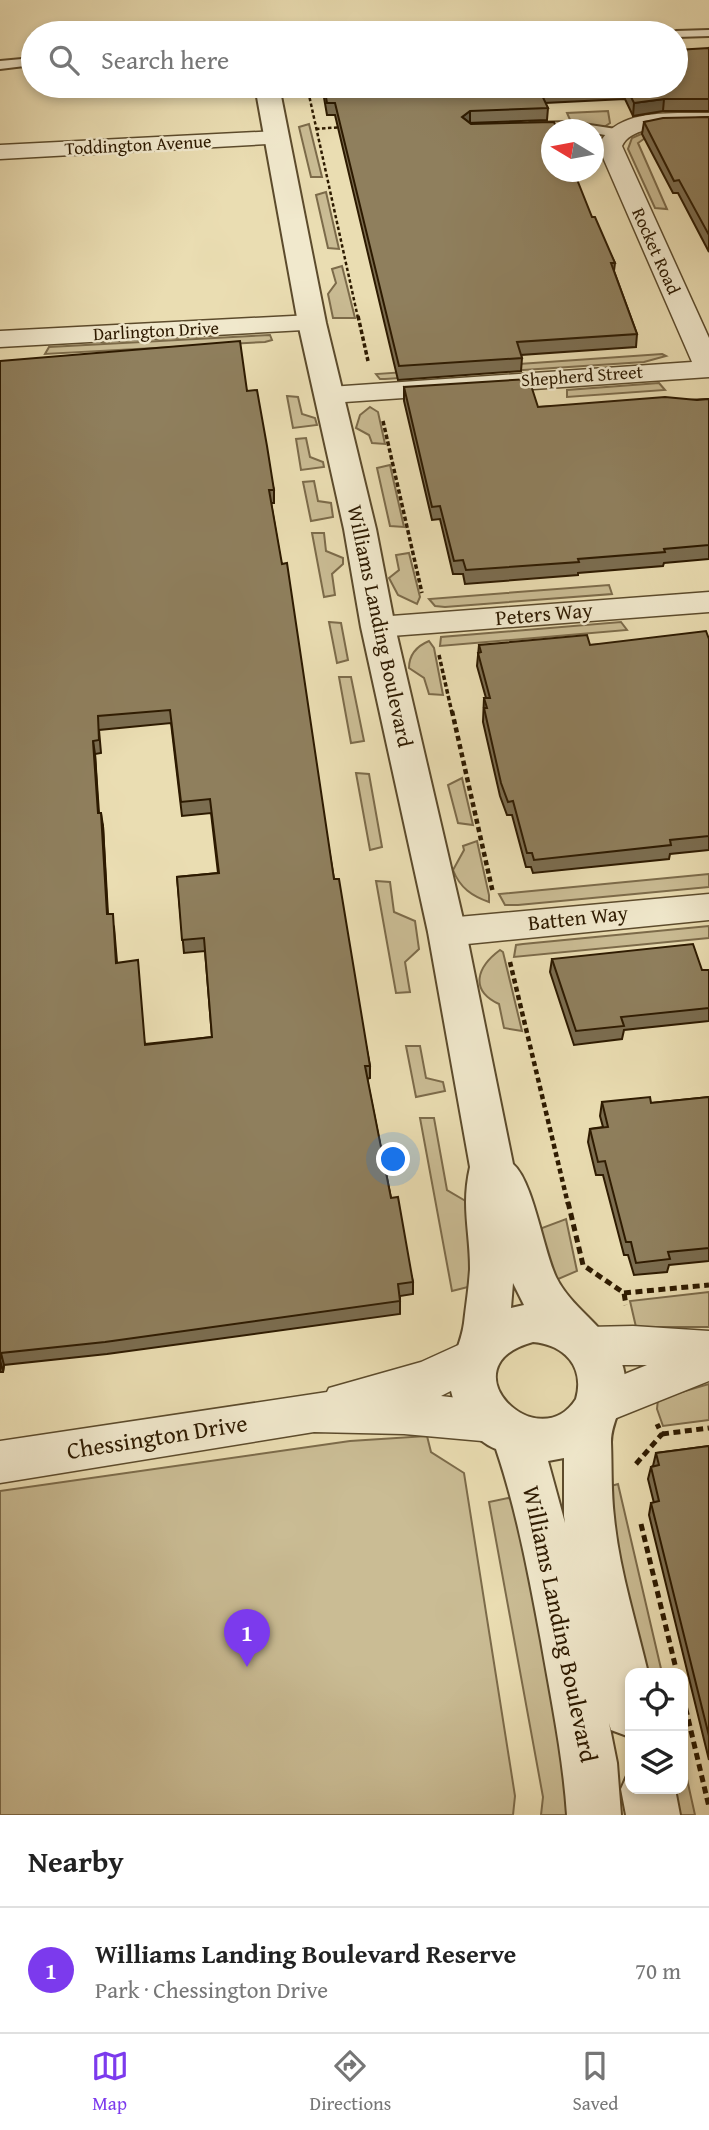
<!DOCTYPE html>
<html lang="en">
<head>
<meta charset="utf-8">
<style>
	body { margin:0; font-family:"Gentium Book Plus",serif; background:#f2f2f2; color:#222 }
	.controls { position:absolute; right:21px; bottom:21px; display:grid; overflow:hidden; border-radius:14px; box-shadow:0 4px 10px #0003 }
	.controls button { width:63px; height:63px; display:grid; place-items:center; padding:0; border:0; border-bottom:2px solid #e0e0e0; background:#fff; color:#222; font:35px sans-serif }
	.compass { position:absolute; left:541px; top:119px; width:63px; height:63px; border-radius:50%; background:#fff; box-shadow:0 4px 10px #0003; rotate:280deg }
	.you { position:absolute; left:394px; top:1160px; width:24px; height:24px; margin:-18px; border:5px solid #fff; border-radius:50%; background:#1a73e8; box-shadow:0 0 0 10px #1a73e833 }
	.badge { display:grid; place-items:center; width:46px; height:46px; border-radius:50%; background:#7c3aed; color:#fff; font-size:23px; font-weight:700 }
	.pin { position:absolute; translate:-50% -58px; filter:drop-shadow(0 2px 4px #0008) }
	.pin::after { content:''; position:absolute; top:37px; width:24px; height:21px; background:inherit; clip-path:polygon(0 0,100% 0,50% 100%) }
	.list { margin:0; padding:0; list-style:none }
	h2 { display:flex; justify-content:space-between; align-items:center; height:91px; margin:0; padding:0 28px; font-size:30px }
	h2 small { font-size:23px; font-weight:400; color:#767676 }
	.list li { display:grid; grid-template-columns:46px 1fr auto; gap:21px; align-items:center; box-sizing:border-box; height:126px; padding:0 28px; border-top:2px solid #e0e0e0 }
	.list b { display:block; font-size:26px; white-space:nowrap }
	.list p { margin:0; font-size:23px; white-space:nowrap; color:#767676 }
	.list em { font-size:23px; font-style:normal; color:#767676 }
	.icon { flex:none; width:38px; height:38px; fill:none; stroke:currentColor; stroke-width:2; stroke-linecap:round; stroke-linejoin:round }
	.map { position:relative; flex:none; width:709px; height:1815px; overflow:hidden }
	.search { position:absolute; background:#fff; box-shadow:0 4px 10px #0003; left:21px; right:21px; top:21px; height:77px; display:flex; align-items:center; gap:18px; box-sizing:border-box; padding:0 24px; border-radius:38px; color:#767676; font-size:26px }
	.sheet { height:217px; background:#fff }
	nav { display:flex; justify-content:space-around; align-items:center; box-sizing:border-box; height:98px; border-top:2px solid #e0e0e0; background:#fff; font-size:19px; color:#767676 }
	nav a { display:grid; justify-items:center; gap:4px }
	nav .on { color:#7c3aed }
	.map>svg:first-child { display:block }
</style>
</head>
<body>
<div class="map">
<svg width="709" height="1815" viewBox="0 0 709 1815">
	<rect width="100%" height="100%" fill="#eaddb2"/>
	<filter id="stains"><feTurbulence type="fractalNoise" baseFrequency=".00286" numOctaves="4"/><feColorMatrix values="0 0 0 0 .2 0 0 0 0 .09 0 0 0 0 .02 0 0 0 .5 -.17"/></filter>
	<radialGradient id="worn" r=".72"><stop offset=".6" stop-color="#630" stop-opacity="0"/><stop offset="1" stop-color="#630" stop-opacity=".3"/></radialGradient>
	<g fill="#cabc94" stroke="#7c6b4a" stroke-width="2">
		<path d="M608,111L610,123L604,127L571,122L567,113Z"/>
		<path d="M309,124L322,177H311L299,127Z"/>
		<path d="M648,131V136L638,143L667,209L655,208L628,149L632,138Z"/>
		<path d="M326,192L339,249L328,248L316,195Z"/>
		<path d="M342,266L355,318H333L328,294L336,283L332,269Z"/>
		<path d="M270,335L272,340L265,342L45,354L49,347Z"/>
		<path d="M662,354L666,356L644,362L385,379H380L376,374Z"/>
		<path d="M659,383L665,390L567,397V390Z"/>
		<path d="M287,396L298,397L302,414L315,418L317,425L293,428Z"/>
		<path d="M370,407L378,412L385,444L372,443L369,435L356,428L360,415Z"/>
		<path d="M306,438L310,457L323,462L324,467L301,470L296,439Z"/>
		<path d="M390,465L404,527L390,526L377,468Z"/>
		<path d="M314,481L318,501L331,503L333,517L311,521L303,482Z"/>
		<path d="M312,533H324L326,551L343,558V564L332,574L335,595L324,597Z"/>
		<path d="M409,553L420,597L417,604L398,595L389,578L399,570L396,555Z"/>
		<path d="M609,585L612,594L445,607L435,606L429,599Z"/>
		<path d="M329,622L341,623L348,660L337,663Z"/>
		<path d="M621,622L627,630L440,646L441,637Z"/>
		<path d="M429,641L434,648L443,695L429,694L424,678L409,668C409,655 417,646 429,641Z"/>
		<path d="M339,677H351L364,741L351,743Z"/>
		<path d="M356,773L369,774L382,847L370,850Z"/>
		<path d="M462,778L473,825L458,823L448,785Z"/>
		<path d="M477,841L489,895V902C472,896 460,888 453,870L464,850L463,846Z"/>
		<path d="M709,874V887L518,905H505L499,894Z"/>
		<path d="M376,881L390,882L394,912L415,921L419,949L405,962L410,992L396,993Z"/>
		<path d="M709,926V938L514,957L516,945L523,944Z"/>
		<path d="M500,950L503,952L522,1031L504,1028L499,1004C469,990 477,967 500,950Z"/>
		<path d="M406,1046H420L426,1078L443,1082L445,1091L416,1097Z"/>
		<path d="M420,1118H434L447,1190L469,1203L472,1286L452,1291Z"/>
		<path d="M566,1219L577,1271L556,1280L534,1231Z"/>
		<path d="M709,1292V1327H636L630,1301Z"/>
		<path d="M709,1384V1420L663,1426L657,1409L658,1399Z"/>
		<path d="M427,1436L431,1452L464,1473L515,1796L513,1815H0V1491L350,1441Z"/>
		<path d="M618,1484L662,1673H640L611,1541V1486Z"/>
		<path d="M508,1498L515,1500L557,1708L567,1815H541L543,1797L489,1502Z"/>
		<path d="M683,1761L695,1815H673L665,1789H683Z"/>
	</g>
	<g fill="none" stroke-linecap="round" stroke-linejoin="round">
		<defs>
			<g id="service">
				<path d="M709,30V36L676,37V33H671L676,31Z"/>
				<path d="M33,58V65L0,69V61Z"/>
				<path d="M570,122L616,129L622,133L616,137L594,133V130L530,131L524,127L530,123Z"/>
			</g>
			<g id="minor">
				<path d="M709,113V127C686,127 633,122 622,146L709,338V377L330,403L320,401L316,395L320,389L330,387L692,362L598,146C617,107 672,114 709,113Z"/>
				<path d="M277,131L285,133L289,138L285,143L0,159V145Z"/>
				<path d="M312,315L322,317L325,323L322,329L0,347V331Z"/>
				<path d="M709,592V612L378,637L367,634L362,627L367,620L378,617Z"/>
				<path d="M709,894V920L447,946L434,942L428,932L434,922L447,918Z"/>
				<path d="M633,1326L709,1331V1381L599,1425L583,1419L576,1405L583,1391L647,1365H588L572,1360L566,1346L572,1332L588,1327Z"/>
				<path d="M476,1337L492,1342L498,1356L492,1370L441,1396L493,1402L509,1408L516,1422L509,1436L493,1442L404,1434L314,1432L0,1483V1441L327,1392L329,1388L421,1362Z"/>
			</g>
			<g id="tertiary">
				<path d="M255,86H279L326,323L376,529L395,627L466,932L513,1164C533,1181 543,1249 556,1277C574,1314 619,1332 625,1376C628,1401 611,1419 611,1442C612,1467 611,1492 614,1517C619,1569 636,1622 648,1673H630V1737L611,1730L609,1723L617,1763L621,1815H567C563,1756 551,1699 541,1641C529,1577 517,1511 496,1449C474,1441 456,1413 451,1391C446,1366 461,1347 464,1323C466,1305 469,1287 470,1269C470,1231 461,1206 470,1167L428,932L361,627L344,529L298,323ZM513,1283L524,1305L511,1308ZM533,1342C565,1345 585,1367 576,1399C538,1459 444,1366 533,1342ZM564,1458V1516L565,1523L548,1461Z"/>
				<path d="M630,1769V1789H675L680,1815H626L621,1789Z"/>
			</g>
		</defs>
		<use href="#service" stroke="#5c4b2c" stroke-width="4"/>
		<use href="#minor" stroke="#5c4b2c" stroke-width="3"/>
		<use href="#tertiary" stroke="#5c4b2c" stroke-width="4"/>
		<g stroke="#2d1a00" stroke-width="2.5" stroke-dasharray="3.5 2.5" stroke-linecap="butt">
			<path d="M307,86L358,318"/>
			<path d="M316,129L343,127"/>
		</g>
		<g stroke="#2d1a00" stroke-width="3.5" stroke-dasharray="4.5 2.5" stroke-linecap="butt">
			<path d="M358,316L368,361"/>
			<path d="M383,421L422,593"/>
			<path d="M439,655L452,713"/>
		</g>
		<g stroke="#2d1a00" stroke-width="4.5" stroke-dasharray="5 3.5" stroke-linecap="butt">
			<path d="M452,711L493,893"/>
			<path d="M510,962L568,1204"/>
		</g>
		<g stroke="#2d1a00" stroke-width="5" stroke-dasharray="7 4.5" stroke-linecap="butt">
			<path d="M568,1202L583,1265L624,1293L626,1305"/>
			<path d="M624,1293L709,1285"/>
			<path d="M662,1434L709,1428"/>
			<path d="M636,1464L662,1434L657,1424"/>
			<path d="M641,1524L677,1673"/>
			<path d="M683,1697L709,1807"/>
		</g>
		<use href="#service" fill="#f1e9cd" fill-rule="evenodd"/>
		<use href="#minor" fill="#f1e9cd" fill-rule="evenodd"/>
		<use href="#tertiary" fill="#f1e9cd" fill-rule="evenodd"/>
	</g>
	<g fill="#7b6d50" stroke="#2d1a00" stroke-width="2" fill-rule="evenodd">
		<path d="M709,48V111H663L633,116L625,99L545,103L548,108L547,120L470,123L592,217L615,263L614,271L637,334L636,347L521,355L522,358L521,371L398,380L335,115H327L322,86H676Z"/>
		<path d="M709,117V252L678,193H673L642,134L644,122Z"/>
		<path d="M0,361L247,391L274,490V503H271L334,879L370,1066V1078L367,1079L391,1198L413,1282V1294L400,1296V1314L107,1354L4,1365L3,1372H0ZM171,723L182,816L211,813L218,873L177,877L184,953L205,951L212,1037L145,1044L117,962L114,927L108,914L103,826L99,813L95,754L101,753L99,730Z"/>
		<path d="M404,387L538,407L709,399V559L664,563L663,566L578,573V575L465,584L463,574H453L440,519L432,520L404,401Z"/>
		<path d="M709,639V850L670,854L669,859L533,873L531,867H526L512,815H507L500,796L483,722L484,698H486L477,666L479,645H590Z"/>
		<path d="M552,959L702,970H709V1021L624,1030L622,1039L574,1045L550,972Z"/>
		<path d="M709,1097V1261L669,1265L667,1272L634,1275L628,1255H624L603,1175H596L588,1142L590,1129L603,1127L600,1116L602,1102L651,1103Z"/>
		<path d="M709,1446V1760L649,1515L651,1503H654L648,1479L651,1467L653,1466L656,1453Z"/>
	</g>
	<g fill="#645941" stroke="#2d1a00" stroke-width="2">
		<path d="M664,99L663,111L633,116L634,103Z"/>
		<path d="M470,111V123L462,117Z"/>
		<path d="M93,741L95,754L99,826L98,813Z"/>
		<path d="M101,813L103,826L108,927L107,914Z"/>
		<path d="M1,1353L4,1365L3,1372L0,1360Z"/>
	</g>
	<g fill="#8f7f5d" stroke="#2d1a00" stroke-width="2" fill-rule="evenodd">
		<path d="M709,48V99H664L634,103L626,87L540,91L548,108L470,111L462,117L471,124L554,122L557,130H551V172H574L592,217H595L615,263H611L637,334L517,342L522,358L399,366L335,103H327L324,86H676V50Z"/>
		<path d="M709,117V235L679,180L674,181L644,122L663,118Z"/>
		<path d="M240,341L247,391L257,390L267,446L274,490H269L282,564L287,563L334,879H339L370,1066H365L391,1198L398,1197L413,1282L398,1284L400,1301L105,1342L1,1353L0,1360V361ZM170,710L181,802L210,799L219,873L177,877L182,940L204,938L212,1037L145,1045L138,960L116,963L113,914H107L101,813H98L93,741L99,740L98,716Z"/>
		<path d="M529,379L538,407L665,397L697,400L709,399V545L664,549L665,552L578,559L579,562L466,570L463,560L454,561L440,506L432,507L404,387Z"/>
		<path d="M706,631L709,639V836L670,840L671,845L534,860L532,853H527L513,801L508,802L501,783L484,708H487L484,698H490L478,653L481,652L479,645L587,635L590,645Z"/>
		<path d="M693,944L702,970H709V1008L621,1017L624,1026L576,1031L552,959Z"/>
		<path d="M650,1097L651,1103L709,1097V1248L668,1252L670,1259L636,1263L631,1242H626L605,1161L598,1162L590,1129L608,1127L602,1102Z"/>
		<path d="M709,1446V1736L651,1503L659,1501L651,1467L659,1465L656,1453Z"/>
	</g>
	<g text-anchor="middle" stroke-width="5" stroke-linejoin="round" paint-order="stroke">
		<g font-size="18" fill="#2d1a00" stroke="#f1e9cd">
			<text transform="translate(138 145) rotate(-3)" y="6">Toddington Avenue</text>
			<text transform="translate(656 251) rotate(66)" y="6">Rocket Road</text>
			<text transform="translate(156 331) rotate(-3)" y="6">Darlington Drive</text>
			<text transform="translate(582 376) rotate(-4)" y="6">Shepherd Street</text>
		</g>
		<g font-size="21" fill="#2d1a00" stroke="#f1e9cd">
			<text transform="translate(544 614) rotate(-5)" y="7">Peters Way</text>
			<text transform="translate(380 626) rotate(78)" y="7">Williams Landing Boulevard</text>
			<text transform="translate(578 918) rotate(-6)" y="7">Batten Way</text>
		</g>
		<g font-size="24" fill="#2d1a00" stroke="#f1e9cd">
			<text transform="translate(157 1437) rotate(-9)" y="8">Chessington Drive</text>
			<text transform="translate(560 1624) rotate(78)" y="8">Williams Landing Boulevard</text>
		</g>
	</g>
	<rect width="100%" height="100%" filter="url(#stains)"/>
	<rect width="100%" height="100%" fill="url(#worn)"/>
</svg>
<div class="controls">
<button><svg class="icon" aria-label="locate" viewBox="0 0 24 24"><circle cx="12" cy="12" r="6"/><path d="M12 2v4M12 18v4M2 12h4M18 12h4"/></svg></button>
<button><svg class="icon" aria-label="layers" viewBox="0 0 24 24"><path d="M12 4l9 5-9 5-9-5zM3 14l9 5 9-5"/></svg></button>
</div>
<svg class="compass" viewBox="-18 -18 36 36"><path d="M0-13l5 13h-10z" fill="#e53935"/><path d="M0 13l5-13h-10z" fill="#767676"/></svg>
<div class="you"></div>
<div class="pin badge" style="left:247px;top:1667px">1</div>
<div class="search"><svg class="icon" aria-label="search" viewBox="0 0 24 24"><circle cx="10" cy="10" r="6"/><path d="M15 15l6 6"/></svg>Search here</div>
</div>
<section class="sheet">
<h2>Nearby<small></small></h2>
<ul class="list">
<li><span class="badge">1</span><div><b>Williams Landing Boulevard Reserve</b><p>Park · Chessington Drive</p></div><em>70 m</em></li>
</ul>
</section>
<nav>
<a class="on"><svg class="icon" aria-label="map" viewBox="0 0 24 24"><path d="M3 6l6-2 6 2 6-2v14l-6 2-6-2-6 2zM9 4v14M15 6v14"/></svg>Map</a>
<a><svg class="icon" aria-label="directions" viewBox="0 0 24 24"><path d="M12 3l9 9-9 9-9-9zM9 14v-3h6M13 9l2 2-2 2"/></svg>Directions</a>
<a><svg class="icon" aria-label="saved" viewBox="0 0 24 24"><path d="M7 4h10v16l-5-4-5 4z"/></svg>Saved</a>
</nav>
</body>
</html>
